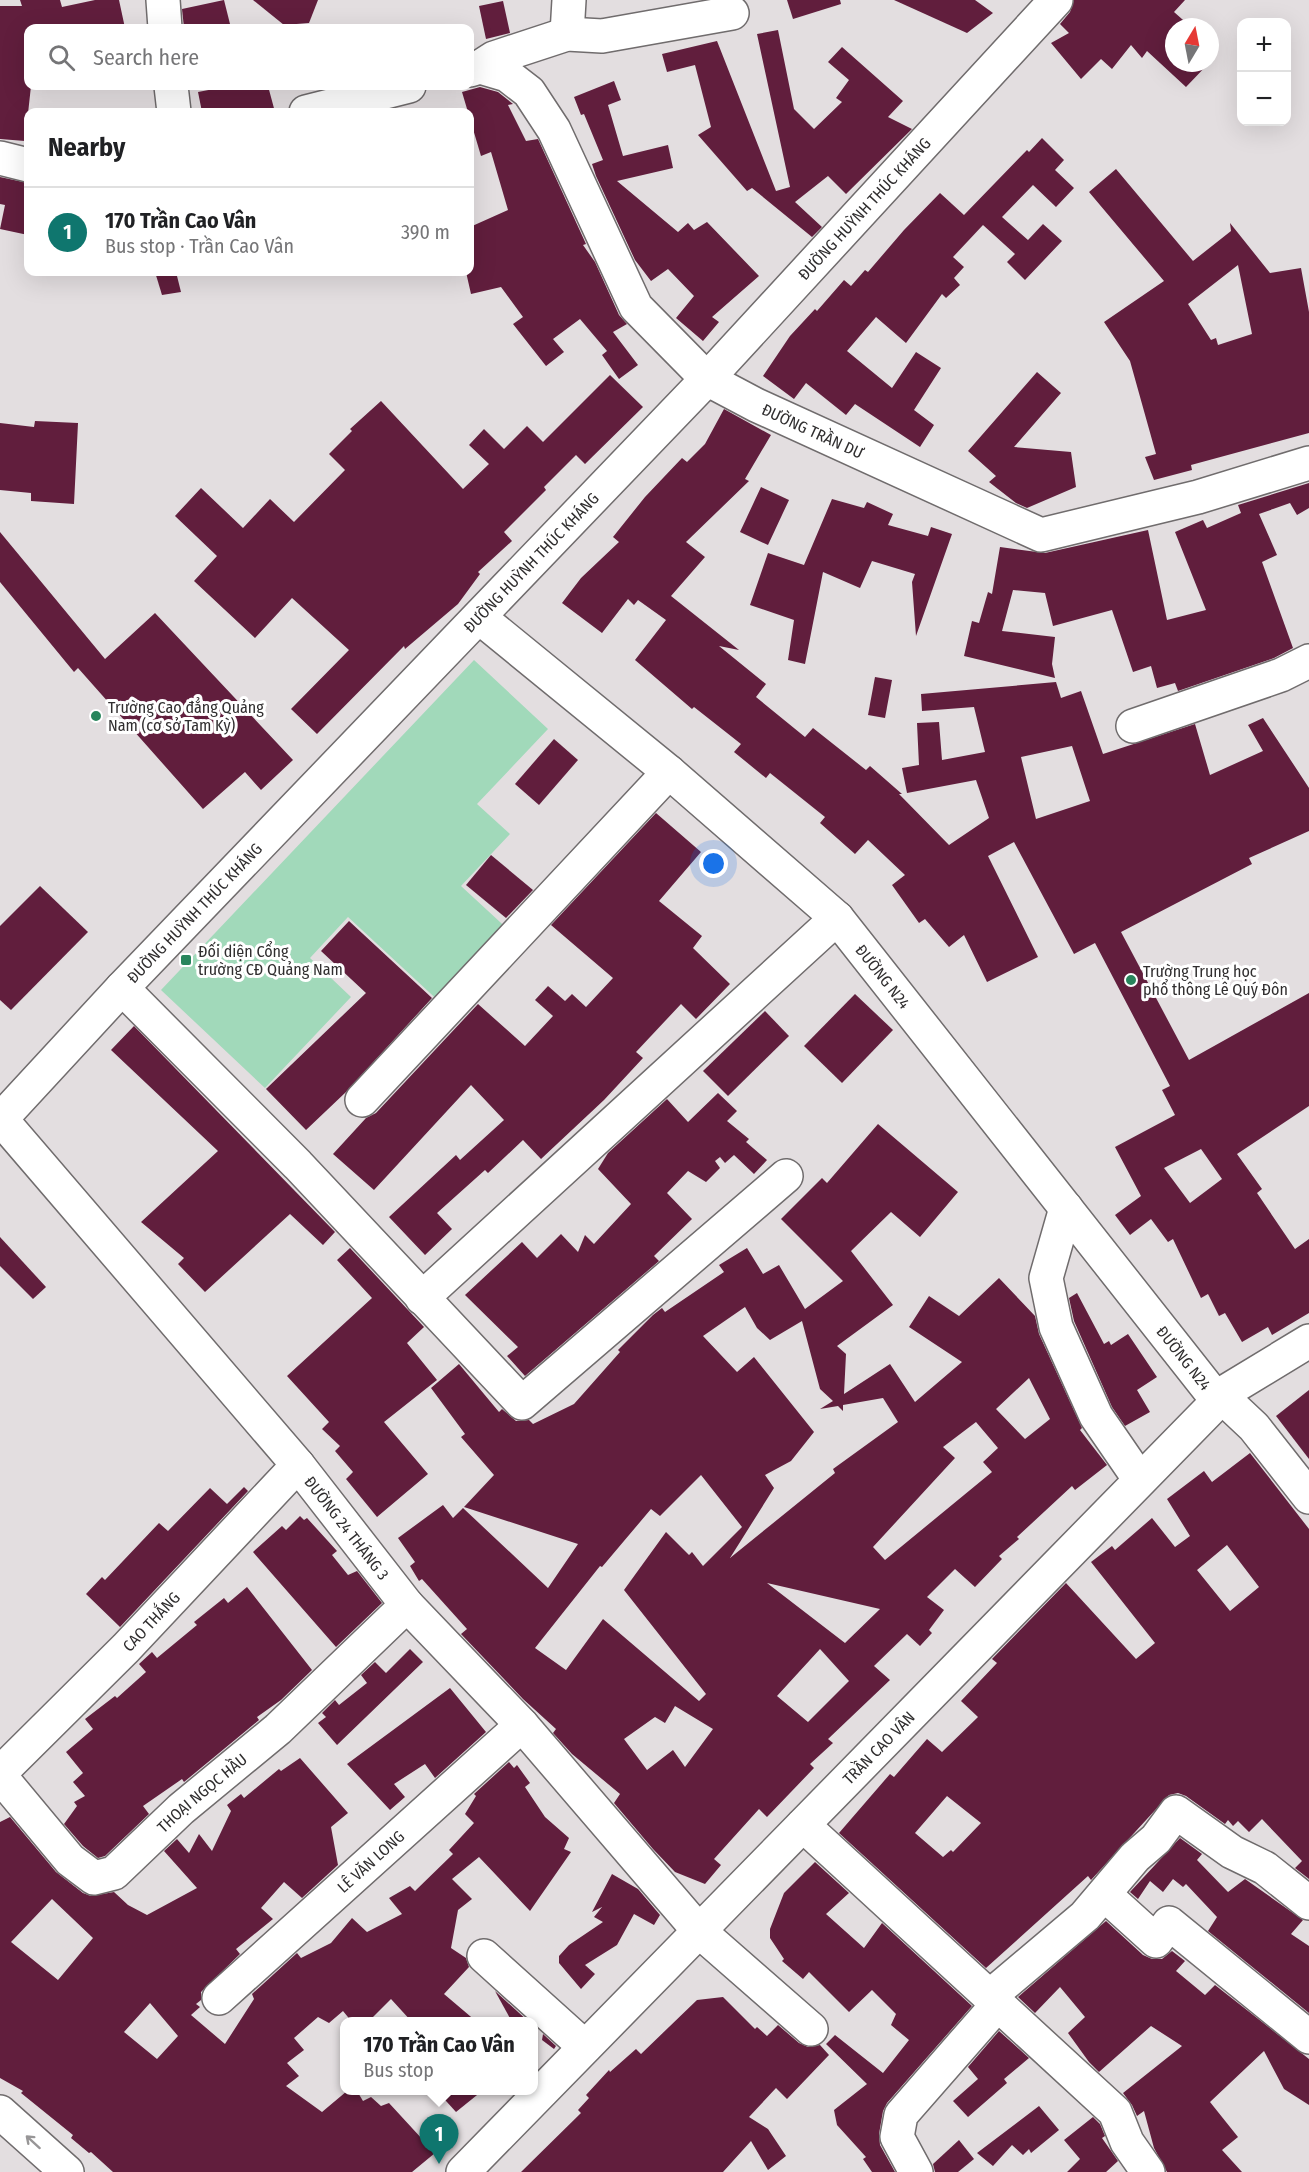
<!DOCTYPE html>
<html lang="en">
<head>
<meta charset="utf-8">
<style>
	body { margin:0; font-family:"Fira Sans Condensed",sans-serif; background:#f6f6f6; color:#202124 }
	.controls { position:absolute; right:18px; top:18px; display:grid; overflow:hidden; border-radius:12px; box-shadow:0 6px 24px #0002 }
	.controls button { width:54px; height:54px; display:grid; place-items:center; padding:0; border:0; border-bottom:2px solid #e0e0e0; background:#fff; color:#202124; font:30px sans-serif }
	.compass { position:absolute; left:1165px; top:18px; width:54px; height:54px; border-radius:50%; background:#fff; box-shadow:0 6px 24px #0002; rotate:10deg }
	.you { position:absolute; left:714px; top:864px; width:21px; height:21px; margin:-15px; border:4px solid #fff; border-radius:50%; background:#1a73e8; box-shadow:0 0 0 9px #1a73e833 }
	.badge { display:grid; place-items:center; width:39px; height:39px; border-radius:50%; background:#0f766e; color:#fff; font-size:20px; font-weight:700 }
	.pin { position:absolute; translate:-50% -50px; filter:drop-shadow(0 2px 3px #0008) }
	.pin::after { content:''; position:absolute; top:32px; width:21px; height:18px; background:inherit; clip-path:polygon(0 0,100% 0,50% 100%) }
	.popup { position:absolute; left:340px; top:2017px; width:198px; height:78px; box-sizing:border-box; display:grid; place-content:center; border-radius:12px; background:#fff; filter:drop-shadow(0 2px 4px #0005); font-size:20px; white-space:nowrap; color:#757577 }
	.popup b { font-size:22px; color:#202124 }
	.popup::after { content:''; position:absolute; left:50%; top:100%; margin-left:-12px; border:12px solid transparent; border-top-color:#fff }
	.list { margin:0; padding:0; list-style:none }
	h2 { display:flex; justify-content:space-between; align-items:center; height:78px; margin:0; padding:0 24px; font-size:26px }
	h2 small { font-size:20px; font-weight:400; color:#757577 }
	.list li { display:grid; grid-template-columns:39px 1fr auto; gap:18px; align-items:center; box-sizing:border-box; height:90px; padding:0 24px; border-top:2px solid #e0e0e0 }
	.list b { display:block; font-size:22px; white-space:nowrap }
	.list p { margin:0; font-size:20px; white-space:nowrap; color:#757577 }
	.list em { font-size:20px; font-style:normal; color:#757577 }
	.icon { flex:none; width:33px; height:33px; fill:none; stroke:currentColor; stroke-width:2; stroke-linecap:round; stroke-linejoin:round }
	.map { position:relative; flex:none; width:1309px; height:2172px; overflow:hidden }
	.search { position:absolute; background:#fff; box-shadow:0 6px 24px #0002; left:24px; top:24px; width:450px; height:66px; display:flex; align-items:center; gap:15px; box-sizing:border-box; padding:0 21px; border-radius:12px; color:#757577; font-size:22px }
	.panel { position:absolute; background:#fff; box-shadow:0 6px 24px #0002; left:24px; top:108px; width:450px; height:168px; border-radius:12px }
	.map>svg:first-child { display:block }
</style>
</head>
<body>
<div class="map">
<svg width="1309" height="2172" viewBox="0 0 1309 2172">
	<rect width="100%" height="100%" fill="#e3dee0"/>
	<path fill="#a1d9ba" d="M474,660L548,729L477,804L510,834L461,886L513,934L444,1006L348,917L310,958L351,997L265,1088L161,990Z"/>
	<g fill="#611e3d" fill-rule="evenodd">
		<path d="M20,0H60L62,7L95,0H119L125,28H28V86H31L25,141L0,139V6H22Z"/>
		<path d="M224,0L231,28H184L182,9Z"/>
		<path d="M253,0H318L309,23L284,25Z"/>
		<path d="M787,0H840L841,4L793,19Z"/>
		<path d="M894,0H975L993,13L967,33Z"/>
		<path d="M1074,0H1185L1174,12L1191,27H1174V63H1209L1186,87L1147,51L1142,58L1131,45L1112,69L1101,59L1081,79L1051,43L1069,33L1060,24L1070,12Z"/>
		<path d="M503,1L510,33L486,39L479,6Z"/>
		<path d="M778,30L794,109L814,129L842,102L836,98L849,80L828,62L842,47L903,101L888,117L912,129L846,194L828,176L795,202L822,227L812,237L752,188L747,191L698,135L711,127L695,65L667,72L662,54L717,41L776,191L790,187L757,34Z"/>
		<path d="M614,81L621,100L608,105L623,156L668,145L673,168L617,181L678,232L688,223L694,230L707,222L759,276L712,317L719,322L703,341L676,318L694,296L668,269L651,281L635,260L596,176L592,164L603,160L584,114L581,115L574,97Z"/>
		<path d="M219,86H268L275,112H202L198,92L219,88Z"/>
		<path d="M480,87L498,92L513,104L508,105L526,141L538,139L586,244L583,245L595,262L619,315L627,324L613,332L638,365L619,379L602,355L607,351L580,319L553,339L564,352L546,366L513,324L523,317L501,287L471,294L466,272H470V227L508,210L491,152L481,156L462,92Z"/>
		<path d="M1042,138L1064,160L1055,170L1074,188L1056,207L1033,185L1002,217L1028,240L1043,224L1062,241L1025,280L1007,262L1015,254L983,225L953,257L964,267L954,278L960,285L946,298L942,294L906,343L876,317L847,351L892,388L916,352L941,368L914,410L934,425L920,447L855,404L846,415L806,383L794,399L763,376L790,336L815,309L817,311L844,280L851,286L865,270L868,272L904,230L940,193L964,215L1027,150L1029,152Z"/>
		<path d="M1116,169L1193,261L1231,231L1230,223L1270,273L1301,268L1309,312V433L1191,465L1192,470L1154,480L1145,457L1156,454L1130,361L1104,322L1164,281L1089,192ZM1238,265L1252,334L1218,345L1216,338L1211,340L1188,304Z"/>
		<path d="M0,177L28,183V235L0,229L5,205L0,204Z"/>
		<path d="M155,272H176L181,292L162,295Z"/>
		<path d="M1037,372L1061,393L1014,447L1071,452L1076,487L1027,508L1016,503L989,482L996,476L968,451Z"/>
		<path d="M610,375L643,407L585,464L576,455L544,487L546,490L504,532L512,541L478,572L480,574L458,604L405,649L404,646L317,734L291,709L349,650L292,598L255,638L194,581L217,556L175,516L201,488L243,528L270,499L294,522L345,470L329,454L352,431L350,429L381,401L463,489L489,464L469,445L484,429L504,449L527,426L543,442Z"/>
		<path d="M724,409L771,435L745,479L749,481L686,542L705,557L671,596L739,650L719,646L766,684L756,697L805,737L813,728L866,770L870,766L902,794H899L949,845L989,818L976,780L907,793L902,768L919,765L917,723L939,722L942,760L985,752L974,707L922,711L921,694L1056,682L1061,698L1081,691L1103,754L1195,724L1210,775L1263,751L1248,725L1263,718L1309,788V831L1249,858L1252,864L1121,932L1189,1060L1309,993V1106L1237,1154L1262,1189L1257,1193L1295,1249L1309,1239V1313L1272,1335L1268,1327L1242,1342L1225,1313L1219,1316L1208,1294L1201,1298L1173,1239L1168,1242L1151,1219L1130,1235L1115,1215L1141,1196L1115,1147L1175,1115L1162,1090L1170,1086L1095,943L1074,954L1014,842L988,856L1038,957L987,982L964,935L949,947L925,919L919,923L892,885L905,875L868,840L855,854L820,823L825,817L770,773L766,778L734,752L741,744L694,707L692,709L635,660L666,620L638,600L634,605L628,599L602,633L562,603L581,578L619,542L613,537L645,497L682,458L687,462L705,444ZM1072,746L1090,801L1036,819L1021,757ZM1201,1149L1222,1179L1190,1203L1164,1168Z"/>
		<path d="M35,421L78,423L74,504L31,501V493L0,490V423L34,427Z"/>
		<path d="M1309,483V508L1297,515L1290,503L1259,514L1277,555L1262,562L1293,648L1274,658L1178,691L1175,683L1157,688L1151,666L1133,672L1112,610L1053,626L1045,593L1013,590L1002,631L1055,637L1052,664L1055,678L964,656L972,621L979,623L988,592L992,594L1000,547L1045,553L1148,530L1167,620L1206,610L1175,532L1203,520L1207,528L1241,513L1238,505Z"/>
		<path d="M761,487L789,500L768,545L740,532Z"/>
		<path d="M832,499L864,508L867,502L893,514L888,525L928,536L931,527L952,534L916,636L912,582L915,574L872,561L860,588L823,572L805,664L788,660L794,620L750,605L768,553L804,565Z"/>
		<path d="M0,532L105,659L155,613L293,760L261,790L245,772L203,809L78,668L74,672L0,582Z"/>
		<path d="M875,677L892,680L885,718L868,715Z"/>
		<path d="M554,739L578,760L539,805L515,784Z"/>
		<path d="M656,813L701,852L659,901L702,936L693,948L730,984L696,1019L681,1004L636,1052L643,1058L604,1100L541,1159L523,1140L488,1173L485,1170L437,1213L452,1229L425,1255L389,1217L456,1155L460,1160L504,1120L471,1085L374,1190L333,1154L366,1118L376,1113L478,1004L525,1046L553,1016L535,1000L548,986L565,1001L572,994L586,1007L613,978L551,925Z"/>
		<path d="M491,855L533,890L506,918L466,885Z"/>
		<path d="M40,886L88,932L11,1010L0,1000V926Z"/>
		<path d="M349,921L432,998L346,1092L306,1130L266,1089L366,993L321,951Z"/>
		<path d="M855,994L893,1030L842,1083L804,1046Z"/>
		<path d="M765,1011L789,1036L728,1096L703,1071Z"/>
		<path d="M134,1026L335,1232L323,1245L290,1214L205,1292L178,1264L184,1258L141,1222L218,1151L111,1050Z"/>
		<path d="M718,1093L737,1111L727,1121L749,1139L746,1142L767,1160L754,1174L734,1155L725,1163L720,1157L715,1161L720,1168L706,1182L688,1171L667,1193L692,1219L654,1256L659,1261L525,1376L507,1356L518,1347L465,1295L522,1242L537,1258L561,1234L578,1252L585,1235L594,1244L631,1204L598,1169L608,1153L667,1099L688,1122Z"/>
		<path d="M878,1124L958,1192L920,1237L891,1212L851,1251L893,1305L837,1346L846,1354L844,1394L890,1364L915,1402L962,1362L909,1327L929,1296L959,1316L999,1278L1035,1316L1039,1334L1082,1428L1080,1430L1107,1465L1075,1490L1072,1486L1017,1537L1019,1539L999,1556L1002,1559L975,1587L955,1569L927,1597L944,1610L929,1630L932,1633L920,1646L907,1634L874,1666L890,1680L828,1739L833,1743L810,1764L814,1768L767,1817L759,1809L714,1859L721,1865L705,1884L675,1872L653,1849L614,1803L620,1794L572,1754L553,1733L556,1729L523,1699L461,1634L467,1629L422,1579L419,1581L410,1566L415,1562L398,1538L443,1505L453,1518L463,1508L548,1588L578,1544L464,1507L494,1475L461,1437L465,1434L431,1388L459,1364L499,1412L502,1409L516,1421L529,1420L533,1424L574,1404L620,1352L618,1350L653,1315L662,1308L665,1312L724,1272L719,1265L747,1248L763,1274L779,1265L805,1309L843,1281L781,1219L822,1178L827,1183ZM745,1307L757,1328L770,1340L802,1321L820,1389L833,1401L820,1409L838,1406L843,1411V1405L883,1398L898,1422L833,1469L835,1473L730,1558L774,1488L765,1475L791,1461L814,1432L754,1357L737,1372L703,1336ZM1029,1378L1050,1419L1025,1439L996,1409ZM976,1422L998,1448L983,1462L992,1472L885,1560L873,1547L955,1458L943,1447ZM701,1475L742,1527L703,1566L692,1552L689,1555L666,1532L624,1590L706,1694L699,1701L603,1619L566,1670L535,1648L600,1566L602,1567L651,1509L660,1516ZM767,1583L880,1609L845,1643ZM820,1649L849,1681L808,1722L777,1696ZM675,1706L713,1729L685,1767L673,1750L647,1770L624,1739L655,1717L665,1723Z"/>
		<path d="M0,1237L46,1287L33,1299L0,1266Z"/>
		<path d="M350,1248L424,1327L407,1343L437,1380L384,1422L428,1474L377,1517L346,1479L353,1472L335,1451L340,1446L322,1429L329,1422L287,1376L372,1298L337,1260Z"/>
		<path d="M1077,1293L1104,1344L1109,1341L1111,1345L1128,1334L1157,1377L1137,1390L1150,1412L1125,1426L1112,1407L1074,1321L1069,1298Z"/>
		<path d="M1309,1390V1459L1276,1416Z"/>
		<path d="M1250,1453L1309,1529V1879L1295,1868L1302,1861L1262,1819L1249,1832L1238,1821L1233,1826L1228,1820L1225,1824L1186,1796L1178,1793L1169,1795L1091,1880L1088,1876L986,1968L839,1833L890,1774L894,1777L927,1739L942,1752L978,1717L961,1701L997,1663L992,1659L1066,1583L1136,1659L1155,1643L1091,1562L1112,1546L1115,1550L1152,1518L1175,1547L1190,1536L1167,1499L1204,1471L1212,1482ZM1227,1545L1259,1587L1230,1611L1197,1570ZM947,1796L981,1823L953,1852L951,1850L943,1857L915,1833Z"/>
		<path d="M244,1487L248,1491L120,1627L86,1594L102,1577L105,1580L159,1523L168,1531L210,1488L227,1504Z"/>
		<path d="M300,1516L304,1520L307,1518L337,1551L332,1555L348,1575L357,1571L382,1603L336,1647L253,1552L282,1526L286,1530Z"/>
		<path d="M247,1587L312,1670L281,1700L257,1717L259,1720L184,1782L182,1779L143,1806L149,1814L105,1856L98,1858L83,1846L64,1824L77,1806L74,1802L85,1796L73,1782L83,1773L66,1752L93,1729L85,1719L115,1696L117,1698L146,1672L139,1664L152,1652L157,1658L197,1625L194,1622L224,1598L228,1603Z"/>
		<path d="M410,1649L423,1662L337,1745L318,1723L326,1717L322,1713L335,1700L339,1705L367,1683L361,1675L375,1662L386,1673Z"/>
		<path d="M450,1688L486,1732L435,1778L425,1764L394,1784L405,1797L390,1810L347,1764Z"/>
		<path d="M300,1758L348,1813L331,1827L338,1865L302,1898L284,1882L261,1908L273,1919L236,1949L240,1954L201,1992V2000L196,2004L200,2007L191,2015L225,2044L254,1999L252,1994L297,1953L301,1958L331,1943L352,1918L367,1932L402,1914L389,1898L410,1886L415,1891L453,1854L449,1850L474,1823L465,1814L476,1796L474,1794L509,1762L514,1768L517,1765L530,1783L525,1787L545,1817L569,1838L564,1849L571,1852L530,1911L479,1857L452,1879L472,1899L458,1910L451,1948L466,1958L469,1967L444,1994L477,2022H412L391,1999L368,2022H352L343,2011L329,2023L318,2017L294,2038L304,2050L287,2063L299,2076L286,2086L322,2112L347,2091H357L363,2101L371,2097L381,2106L389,2103L435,2153L412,2172H113L91,2152L89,2153L71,2138L73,2135L21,2093L23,2091L0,2078V1822L10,1817L56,1872L83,1893L91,1896L114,1892L128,1905L147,1915L197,1888L164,1851L177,1839L189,1853L199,1834L212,1851L231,1811L227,1805L241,1794L244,1798L279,1769L281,1771ZM52,1899L93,1938L58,1980L11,1942ZM150,2003L178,2036L157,2059L124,2032Z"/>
		<path d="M1180,1838L1202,1854L1197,1860L1228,1892L1245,1879L1303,1920L1291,1934L1309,1946V2013L1208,1931L1217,1917L1186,1884L1183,1887L1173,1879L1163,1892L1150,1881L1138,1899L1130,1892Z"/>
		<path d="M815,1862L849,1893L826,1914L864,1948L882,1923L972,2006L887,2103L883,2111L879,2134L880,2145L895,2172H872L863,2159L866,2157L837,2125L834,2110L867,2084L826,2044L835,2035L883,2073L909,2040L891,2025L896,2014L872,1990L849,2012L809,1972L803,1979L782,1961L784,1959L770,1938V1929L784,1893Z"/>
		<path d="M612,1874L638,1889L660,1915L654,1925L634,1914L617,1945L585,1965L595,1974L581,1989L559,1963V1956L569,1945L603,1922L594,1917L602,1907L592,1912Z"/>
		<path d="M1106,1921L1143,1955L1152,1959H1162L1172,1951L1185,1961L1176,1971L1205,1995L1215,1985L1309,2059V2105L1284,2089L1264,2051L1210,2102L1238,2137L1222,2150L1242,2172H1167L1154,2148L1144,2111L1137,2116L1132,2105L1123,2093L1182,2046L1151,2026L1099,2072L1089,2062L1068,2033L1085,2017L1060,1987L1035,2013L1018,1997Z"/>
		<path d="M495,1991L529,2022H512Z"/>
		<path d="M723,1997L755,2029L757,2027L767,2036L778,2025L799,2043L808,2047L820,2045L829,2055L787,2099L776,2088L749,2117L768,2129L786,2156L768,2170L751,2141L723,2172H521L581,2113L578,2110L589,2098L586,2095L609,2070L610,2072L636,2049L641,2054L697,2000Z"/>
		<path d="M999,2031L1029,2058L1004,2079L1007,2083L968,2117L953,2101L978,2079L968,2067Z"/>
		<path d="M543,2034L556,2046L554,2049L542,2040Z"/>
		<path d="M437,2091H482L456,2112Z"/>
		<path d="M1039,2106L1059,2130L1031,2153L1029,2149L1023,2155L1012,2145L993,2166L977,2153Z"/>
		<path d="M1093,2117L1100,2124L1105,2136L1102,2138L1118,2161L1106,2172H1067L1080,2159L1064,2140Z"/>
		<path d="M959,2140L974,2159L958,2172H935L933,2164Z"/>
	</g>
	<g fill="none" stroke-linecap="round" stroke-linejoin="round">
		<defs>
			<g id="minor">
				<path d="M163,0L165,28"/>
				<path d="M567,34L569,0"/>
				<path d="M480,67L494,58L567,34L602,36L732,13"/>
				<path id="s1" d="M470,70L480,67L507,75L529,92L554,130L636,307L707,379L756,405L1041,535L1198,497L1309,463"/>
				<path d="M171,86L174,112"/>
				<path d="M306,112L409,86"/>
				<path d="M0,158L28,165"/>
				<path id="s2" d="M479,617L669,772L837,918L1218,1401"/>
				<path d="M1133,726L1281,675L1309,661"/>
				<path d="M122,988L298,1165L522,1403L786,1176"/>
				<path d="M362,1100L669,772"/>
				<path id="s3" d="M0,1118L298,1465L407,1605L522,1725L699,1931L811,2029"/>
				<path id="s4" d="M0,1120L122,988L707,379L1056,0"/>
				<path d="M1066,1208L1046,1278L1056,1327L1096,1416L1140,1480"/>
				<path d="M422,1298L837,918"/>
				<path d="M1220,1395L1254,1427L1309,1497"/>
				<path id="s5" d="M0,1773L126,1648L298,1465"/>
				<path id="s6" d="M0,1776L70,1860L94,1878L114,1873L181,1809L278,1729L407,1605"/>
				<path d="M803,1825L1115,2112L1127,2142L1148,2172"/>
				<path d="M1104,1894L1156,1941L1169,1923L1309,2037"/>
				<path d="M484,1956L585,2047"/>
				<path d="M989,1997L1085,1916L1135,1857L1156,1839L1176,1812L1232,1852L1265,1868L1309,1903"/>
				<path id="s7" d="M219,1998L522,1725"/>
				<path id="s8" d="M463,2172L1218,1401L1220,1395L1309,1341"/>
				<path d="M916,2172L897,2137L901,2115L998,2004"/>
			</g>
			<path id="major" d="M0,2112L67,2172"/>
		</defs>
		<use href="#minor" stroke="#706c6d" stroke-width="36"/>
		<use href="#major" stroke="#706c6d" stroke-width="36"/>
		<use href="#minor" stroke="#fff" stroke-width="33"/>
		<use href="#major" stroke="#fff" stroke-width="33"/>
	</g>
	<defs><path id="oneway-shaft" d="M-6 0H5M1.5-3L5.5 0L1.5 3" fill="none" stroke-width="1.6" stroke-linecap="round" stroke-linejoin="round" transform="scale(1.5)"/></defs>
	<use stroke="#989697" href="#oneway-shaft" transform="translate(33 2142) rotate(-138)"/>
	<g fill="#28855c" stroke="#fff" stroke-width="2">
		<circle cx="96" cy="716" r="6"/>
		<rect x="180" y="954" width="12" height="12" rx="3"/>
		<circle cx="1131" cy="980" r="6"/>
	</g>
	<g text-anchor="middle" stroke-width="6" stroke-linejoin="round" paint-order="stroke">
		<g font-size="16" fill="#302e2f" stroke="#fff">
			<text dy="6" stroke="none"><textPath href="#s4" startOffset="1256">ĐƯỜNG HUỲNH THÚC KHÁNG</textPath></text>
			<text dy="6" stroke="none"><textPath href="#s1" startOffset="526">ĐƯỜNG TRẦN DƯ</textPath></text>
			<text dy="6" stroke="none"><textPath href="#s4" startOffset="770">ĐƯỜNG HUỲNH THÚC KHÁNG</textPath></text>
			<text dy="6" stroke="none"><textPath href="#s4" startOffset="284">ĐƯỜNG HUỲNH THÚC KHÁNG</textPath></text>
			<text dy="6" stroke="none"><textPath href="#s2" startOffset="542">ĐƯỜNG N24</textPath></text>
			<text dy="6" stroke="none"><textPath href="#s2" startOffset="1028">ĐƯỜNG N24</textPath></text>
			<text dy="6" stroke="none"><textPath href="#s3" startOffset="537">ĐƯỜNG 24 THÁNG 3</textPath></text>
			<text dy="6" stroke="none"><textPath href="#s5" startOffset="214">CAO THẮNG</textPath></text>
			<text dy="6" stroke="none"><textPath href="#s8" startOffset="594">TRẦN CAO VÂN</textPath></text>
			<text dy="6" stroke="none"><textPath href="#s6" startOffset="279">THOẠI NGỌC HẦU</textPath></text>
			<text dy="6" stroke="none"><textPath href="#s7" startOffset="204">LÊ VĂN LONG</textPath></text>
		</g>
		<g font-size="16" fill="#302e2f" stroke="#fff" text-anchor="start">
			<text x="108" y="713">Trường Cao đẳng Quảng<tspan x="108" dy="18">Nam (cơ sở Tam Kỳ)</tspan></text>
			<text x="198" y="957">Đối diện Cổng<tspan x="198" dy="18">trường CĐ Quảng Nam</tspan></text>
			<text x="1143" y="977">Trường Trung học<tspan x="1143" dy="18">phổ thông Lê Quý Đôn</tspan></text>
		</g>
	</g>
</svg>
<div class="controls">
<button>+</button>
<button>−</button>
</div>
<svg class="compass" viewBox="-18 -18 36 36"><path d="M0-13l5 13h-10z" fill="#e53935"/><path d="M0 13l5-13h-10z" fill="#757577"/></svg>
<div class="you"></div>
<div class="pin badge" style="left:439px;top:2164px">1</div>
<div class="popup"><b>170 Trần Cao Vân</b>Bus stop</div>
<div class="search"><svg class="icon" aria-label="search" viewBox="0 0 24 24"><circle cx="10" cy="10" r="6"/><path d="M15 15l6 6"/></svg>Search here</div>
<section class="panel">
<h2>Nearby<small></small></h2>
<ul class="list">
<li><span class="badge">1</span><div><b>170 Trần Cao Vân</b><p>Bus stop · Trần Cao Vân</p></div><em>390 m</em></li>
</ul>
</section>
</div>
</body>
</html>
